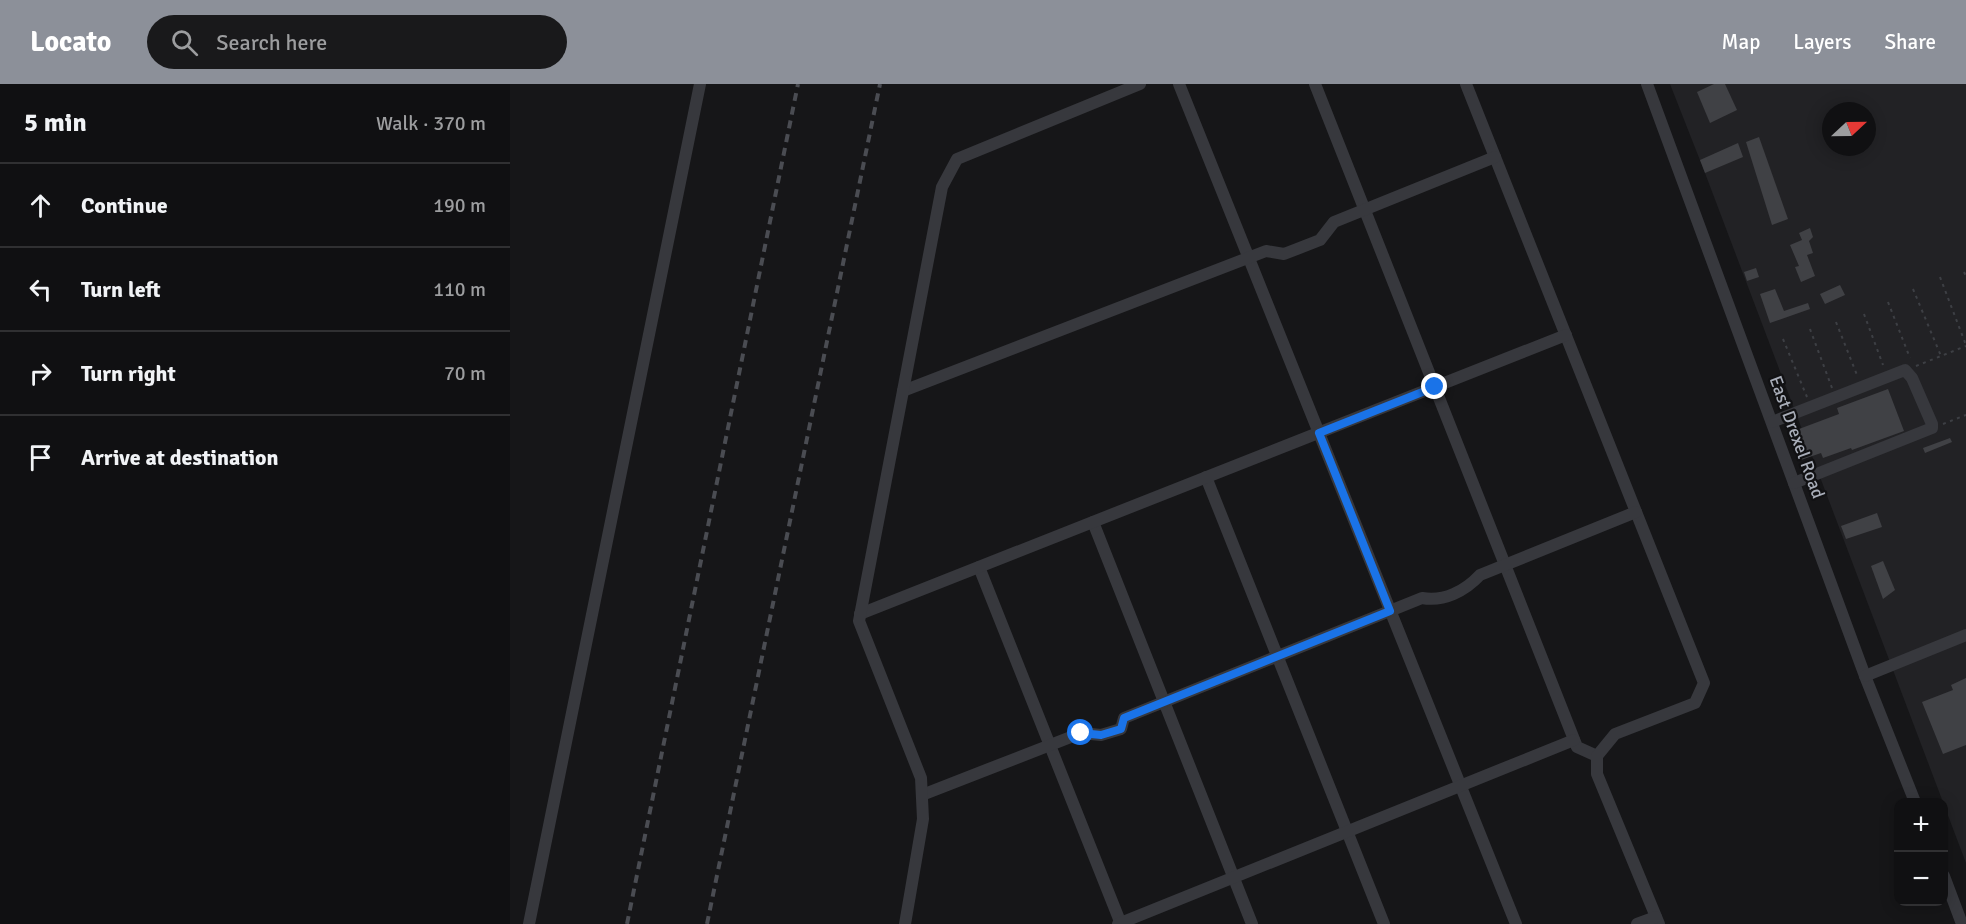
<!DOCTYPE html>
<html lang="en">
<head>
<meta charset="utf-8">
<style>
	body { margin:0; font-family:Signika,sans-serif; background:#19191b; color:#f1f3f6 }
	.controls { position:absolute; right:18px; bottom:18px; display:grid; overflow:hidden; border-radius:12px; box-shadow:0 3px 15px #0003 }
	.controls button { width:54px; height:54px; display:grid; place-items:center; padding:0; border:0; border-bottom:2px solid #303032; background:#101012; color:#f1f3f6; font:30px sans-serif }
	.compass { position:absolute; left:1312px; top:18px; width:54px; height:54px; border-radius:50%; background:#101012; box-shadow:0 3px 15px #0003; rotate:68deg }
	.stop { position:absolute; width:18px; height:18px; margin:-14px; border:4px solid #1a73e8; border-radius:50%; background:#fff }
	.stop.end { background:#1a73e8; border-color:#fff; box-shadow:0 2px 6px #0008 }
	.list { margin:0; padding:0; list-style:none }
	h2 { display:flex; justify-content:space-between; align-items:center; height:78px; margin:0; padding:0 24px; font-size:26px }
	h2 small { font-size:20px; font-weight:400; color:#9c9d9f }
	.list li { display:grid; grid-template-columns:39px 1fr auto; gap:18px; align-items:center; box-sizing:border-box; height:84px; padding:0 24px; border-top:2px solid #303032 }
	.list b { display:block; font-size:22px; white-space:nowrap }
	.list em { font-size:20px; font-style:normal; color:#9c9d9f }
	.icon { flex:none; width:33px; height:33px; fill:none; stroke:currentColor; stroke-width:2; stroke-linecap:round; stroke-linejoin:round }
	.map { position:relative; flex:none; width:1456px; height:840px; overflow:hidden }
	header { display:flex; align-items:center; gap:36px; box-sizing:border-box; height:84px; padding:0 30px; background:#8c9099; color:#fff }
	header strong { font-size:28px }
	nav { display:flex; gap:33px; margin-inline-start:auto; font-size:21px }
	.search { width:420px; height:54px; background:#19191b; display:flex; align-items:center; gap:15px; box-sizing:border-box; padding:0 21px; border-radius:33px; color:#9c9d9f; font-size:22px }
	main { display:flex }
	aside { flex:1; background:#101012 }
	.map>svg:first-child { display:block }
</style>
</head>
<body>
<header>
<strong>Locato</strong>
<div class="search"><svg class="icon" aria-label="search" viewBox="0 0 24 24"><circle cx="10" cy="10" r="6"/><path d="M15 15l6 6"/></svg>Search here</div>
<nav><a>Map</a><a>Layers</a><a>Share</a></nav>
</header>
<main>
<aside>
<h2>5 min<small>Walk · 370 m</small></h2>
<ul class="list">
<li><svg class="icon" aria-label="ahead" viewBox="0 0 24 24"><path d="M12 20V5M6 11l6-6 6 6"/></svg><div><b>Continue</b></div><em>190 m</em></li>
<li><svg class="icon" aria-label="left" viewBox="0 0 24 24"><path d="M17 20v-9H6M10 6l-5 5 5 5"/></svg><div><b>Turn left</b></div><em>110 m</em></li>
<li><svg class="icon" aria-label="right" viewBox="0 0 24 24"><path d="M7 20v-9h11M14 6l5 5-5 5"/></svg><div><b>Turn right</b></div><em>70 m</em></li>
<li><svg class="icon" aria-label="arrive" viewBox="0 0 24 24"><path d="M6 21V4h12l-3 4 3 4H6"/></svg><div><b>Arrive at destination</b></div></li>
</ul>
</aside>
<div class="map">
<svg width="1456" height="840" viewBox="0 0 1456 840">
	<rect width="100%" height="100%" fill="#161618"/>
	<path fill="#222225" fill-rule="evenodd" d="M1160,0H1456V779L1195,89ZM1321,27H1357V63H1321Z"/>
	<g fill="#404145">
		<path d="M1204,0H1215L1227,26L1200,39L1187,8Z"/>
		<path d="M1249,53L1278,135L1262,141L1236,58Z"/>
		<path d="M1228,59L1233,73L1195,89L1190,76Z"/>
		<path d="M1300,144L1303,153L1299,157L1303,169L1297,171L1305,192L1291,198L1285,183L1289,182L1280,161L1292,156L1289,149Z"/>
		<path d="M1246,184L1249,193L1237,197L1234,188Z"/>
		<path d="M1330,201L1335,211L1315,220L1310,210Z"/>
		<path d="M1265,205L1274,227L1298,219L1300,225L1260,239L1250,210Z"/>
		<path d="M1378,305L1394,347L1342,366L1341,364L1313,374L1311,369L1291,376L1281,348L1329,330L1327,324Z"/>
		<path d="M1440,354L1442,358L1415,369L1413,364Z"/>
		<path d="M1367,429L1372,443L1336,455L1331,442Z"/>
		<path d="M1373,477L1385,506L1373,515L1361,482Z"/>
		<path d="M1456,594V661L1433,670L1412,618L1443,606L1441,601Z"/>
	</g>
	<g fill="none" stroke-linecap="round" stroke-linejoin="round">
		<g stroke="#3d3f44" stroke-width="2" stroke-dasharray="3 4.5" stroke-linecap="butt">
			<path d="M1454,188L1456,192"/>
			<path d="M1430,193L1456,261"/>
			<path d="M1403,205L1431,272"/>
			<path d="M1378,218L1400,274"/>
			<path d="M1354,230L1373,281"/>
			<path d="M1326,238L1347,291"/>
			<path d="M1300,245L1322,304"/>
			<path d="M1273,255L1297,313"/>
			<path d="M1406,282L1456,262"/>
			<path d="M1433,340L1456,331"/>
		</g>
		<g stroke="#37383d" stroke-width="12">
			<path d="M669,0L1006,840"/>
			<path d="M805,0L1067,663L1087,672"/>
			<path d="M956,0L1194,599L1185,619L1105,650L1087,672V690L1149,840"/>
			<path d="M1137,0L1355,592L1405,718"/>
			<path d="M393,307L756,167L774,170L810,156L824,138L985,73"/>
			<path d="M1262,338L1395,286L1402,294L1422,340V344L1284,399"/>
			<path d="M696,393L874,840"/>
			<path d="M583,438L742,840"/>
			<path d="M469,483L611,840"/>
			<path d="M350,530L1056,251"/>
			<path d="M1355,592L1456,551"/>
			<path d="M412,711L571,649L591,651L611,645L614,634L912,514C934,518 955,507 970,491L1126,428"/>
			<path d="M1434,792L1452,840"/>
			<path d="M19,840L190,0"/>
			<path d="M395,840L413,735L411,694L349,537L432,103L447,75L630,0"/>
			<path d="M608,840L1064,656"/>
			<path d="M1127,840L1146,833"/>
		</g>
		<g stroke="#4a4c52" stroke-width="4" stroke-dasharray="8 6" stroke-linecap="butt">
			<path d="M117,840L288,0"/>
			<path d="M197,840L370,0"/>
		</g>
	</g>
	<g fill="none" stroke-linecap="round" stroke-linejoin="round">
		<path stroke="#1a73e8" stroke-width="8" d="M571,649L591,651L611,645L614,634L880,527L809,349L925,303"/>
	</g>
	<g text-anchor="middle" stroke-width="4.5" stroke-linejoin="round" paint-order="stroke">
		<g font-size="18" fill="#a8adb8" stroke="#111113">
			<text transform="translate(1287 353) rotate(70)" y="6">East Drexel Road</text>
		</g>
	</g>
</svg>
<div class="controls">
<button>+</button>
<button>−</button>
</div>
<svg class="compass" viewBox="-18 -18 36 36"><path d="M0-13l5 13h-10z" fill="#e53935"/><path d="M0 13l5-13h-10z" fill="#9c9d9f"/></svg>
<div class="stop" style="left:571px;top:649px"></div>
<div class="stop end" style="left:925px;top:303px"></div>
</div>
</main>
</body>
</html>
